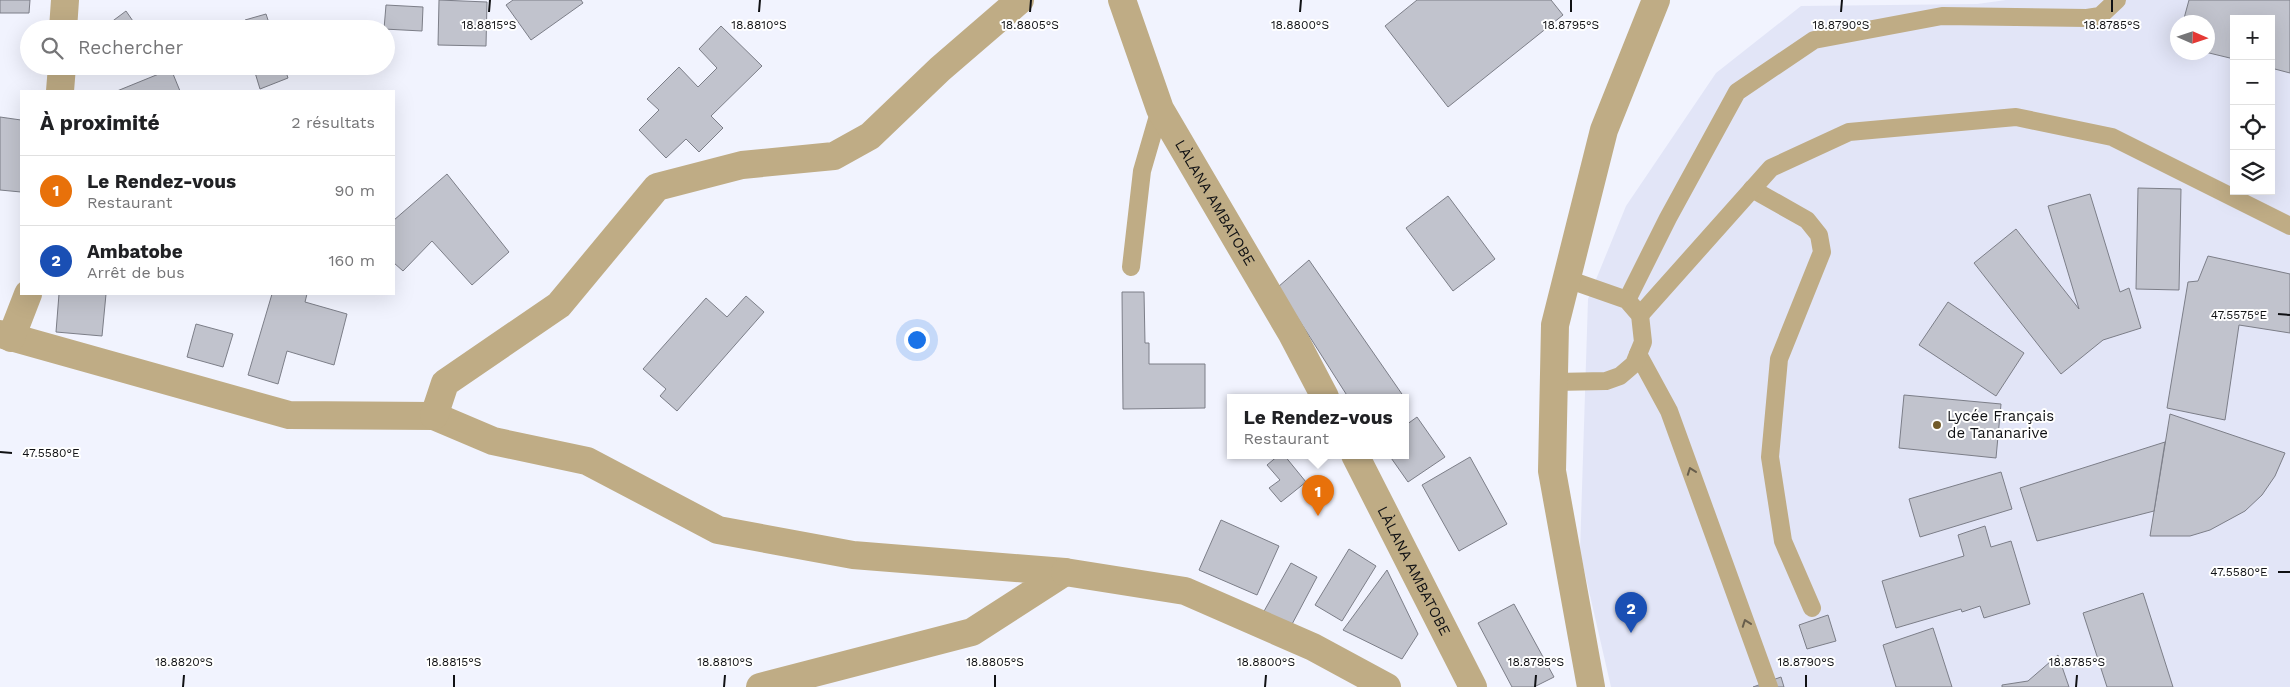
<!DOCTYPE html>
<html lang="fr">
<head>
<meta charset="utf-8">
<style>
	body { margin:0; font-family:"Work Sans",sans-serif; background:#f6f6f6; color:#202124 }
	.controls { position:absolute; right:15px; top:15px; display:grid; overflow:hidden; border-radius:0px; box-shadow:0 5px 20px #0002 }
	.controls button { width:45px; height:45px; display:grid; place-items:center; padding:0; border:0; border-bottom:1px solid #e0e0e0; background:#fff; color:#202124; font:25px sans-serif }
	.compass { position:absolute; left:2170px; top:15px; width:45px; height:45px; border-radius:50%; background:#fff; box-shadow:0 5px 20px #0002; rotate:93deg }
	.you { position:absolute; left:916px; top:339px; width:18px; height:18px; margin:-12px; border:4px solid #fff; border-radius:50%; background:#1a73e8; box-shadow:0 0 0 8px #1a73e833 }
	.badge { display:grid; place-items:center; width:32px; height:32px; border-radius:50%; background:#715a2a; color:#fff; font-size:16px; font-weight:700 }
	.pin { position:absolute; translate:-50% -41px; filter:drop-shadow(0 1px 2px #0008) }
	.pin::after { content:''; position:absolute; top:26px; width:18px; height:15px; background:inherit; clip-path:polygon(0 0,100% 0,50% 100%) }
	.popup { position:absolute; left:1227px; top:394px; width:182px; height:65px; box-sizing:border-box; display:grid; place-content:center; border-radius:0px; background:#fff; filter:drop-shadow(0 1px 4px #0005); font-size:16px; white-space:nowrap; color:#757577 }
	.popup b { font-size:19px; color:#202124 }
	.popup::after { content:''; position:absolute; left:50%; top:100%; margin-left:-10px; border:10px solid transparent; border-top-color:#fff }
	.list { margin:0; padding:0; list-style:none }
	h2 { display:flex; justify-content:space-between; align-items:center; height:65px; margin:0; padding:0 20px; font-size:21px }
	h2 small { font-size:16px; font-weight:400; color:#757577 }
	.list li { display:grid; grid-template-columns:32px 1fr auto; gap:15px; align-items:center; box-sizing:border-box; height:70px; padding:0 20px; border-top:1px solid #e0e0e0 }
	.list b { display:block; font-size:19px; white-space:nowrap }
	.list p { margin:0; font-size:16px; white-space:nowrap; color:#757577 }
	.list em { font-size:16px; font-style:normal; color:#757577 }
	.icon { flex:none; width:28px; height:28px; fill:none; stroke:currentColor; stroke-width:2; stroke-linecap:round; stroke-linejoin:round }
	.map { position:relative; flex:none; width:2290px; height:687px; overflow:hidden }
	.search { position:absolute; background:#fff; box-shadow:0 5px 20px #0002; left:20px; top:20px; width:375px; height:55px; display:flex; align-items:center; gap:12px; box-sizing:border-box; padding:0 18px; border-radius:28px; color:#757577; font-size:19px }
	.panel { position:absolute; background:#fff; box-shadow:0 5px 20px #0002; left:20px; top:90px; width:375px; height:205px; border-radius:0px }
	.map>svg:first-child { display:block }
</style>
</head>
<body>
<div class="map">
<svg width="2290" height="687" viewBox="0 0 2290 687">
	<rect width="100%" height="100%" fill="#f1f3fe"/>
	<path fill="#e2e5f7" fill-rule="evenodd" d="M2006,0H2290V687H1611L1580,552L1588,299L1626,206L1716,73L1801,6L1977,4ZM2234,19H2271V191H2234ZM2178,22H2208V52H2178Z"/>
	<g fill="#c1c3cd" stroke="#7c7e88">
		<path d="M0,0H30L29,13H0Z"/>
		<path d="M439,0L487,2L486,46L438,45Z"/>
		<path d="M513,0H581L583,3L531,40L506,5Z"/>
		<path d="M1417,0H1551L1563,15L1448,107L1385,26Z"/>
		<path d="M2189,0H2290V73L2271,68V19H2234V59L2205,52H2208V22H2183Z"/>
		<path d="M386,5L423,7L422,31L384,29Z"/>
		<path d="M126,11L135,24L129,29H102Z"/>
		<path d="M266,14L271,29H249L245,20Z"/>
		<path d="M721,26L762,66L711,116L723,128L699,152L686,139L666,158L639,130L659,110L647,99L679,67L698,87L717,68L699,49Z"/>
		<path d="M253,66H284L288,78L260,89Z"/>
		<path d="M171,69L180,91H117Z"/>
		<path d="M0,117L21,120V192L0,190Z"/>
		<path d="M447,174L509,252L472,285L432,241L403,271L394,263V220Z"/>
		<path d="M2138,188L2181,189L2179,290L2136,289Z"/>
		<path d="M2090,194L2120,292L2129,288L2141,328L2103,340L2061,374L1974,263L2016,229L2079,309L2048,206Z"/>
		<path d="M1448,196L1495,259L1453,291L1406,228Z"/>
		<path d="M2208,256L2290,274V333L2239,325L2225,420L2167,408L2188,282L2198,281Z"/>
		<path d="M1309,260L1404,397H1348L1278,287Z"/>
		<path d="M1122,292H1144L1145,343H1149V364H1205V408L1123,409Z"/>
		<path d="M59,294H106L102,336L56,332Z"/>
		<path d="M272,294H307L305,302L347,314L334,365L287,351L278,384L248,375Z"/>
		<path d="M746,296L764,312L677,411L660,396L666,389L643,369L706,298L727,317Z"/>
		<path d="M1948,302L2024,353L1996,396L1919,345Z"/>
		<path d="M196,324L233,334L223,367L187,357Z"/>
		<path d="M1904,395L2001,404L1996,458L1899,448Z"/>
		<path d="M2170,414L2285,453L2275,476L2262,495L2245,511L2210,530L2190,536H2150Z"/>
		<path d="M1417,417L1445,457L1408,482L1389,455H1406V425Z"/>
		<path d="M2165,442L2154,511L2037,541L2020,488Z"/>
		<path d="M1279,455H1284L1306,482L1281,502L1269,488L1280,480L1267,465Z"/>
		<path d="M1470,457L1507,524L1459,551L1422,485Z"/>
		<path d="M2001,472L2012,509L1920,537L1909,499Z"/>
		<path d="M1221,520L1279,546L1257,595L1199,570Z"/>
		<path d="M1985,526L1991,547L2011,541L2030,604L1984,618L1980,606L1962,612L1961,609L1896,628L1882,581L1964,556L1958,535Z"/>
		<path d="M1349,549L1376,566L1342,621L1315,605Z"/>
		<path d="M1291,563L1317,577L1290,628L1263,613Z"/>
		<path d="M1387,570L1418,634L1402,659L1343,630Z"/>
		<path d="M2143,593L2173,687H2107L2083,613Z"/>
		<path d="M1514,604L1554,677L1534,687H1512L1478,623Z"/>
		<path d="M1828,615L1836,641L1807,649L1799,625Z"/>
		<path d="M1933,628L1952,687H1896L1883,645Z"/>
		<path d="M2058,655L2069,687H2002V685L2028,681Z"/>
		<path d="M1781,677L1784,687H1753Z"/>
	</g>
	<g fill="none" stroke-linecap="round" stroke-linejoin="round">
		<g stroke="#bfac85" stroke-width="18">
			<path d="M1752,189L1807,220L1819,235L1822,252L1779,359L1770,457L1783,541L1812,608"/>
			<path d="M1131,267L1142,171L1160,109"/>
			<path d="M1627,300L1668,218L1737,92L1814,40L1942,16L2087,18L2100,16L2117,0"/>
			<path d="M1640,315L1771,168L1849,132L2016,117L2112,137L2290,226"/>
			<path d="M1638,354L1669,411L1769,687"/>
			<path d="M1554,382L1606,381L1620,376L1634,364L1643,342L1640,315L1627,300L1567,279"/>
		</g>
		<g stroke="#bfac85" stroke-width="28">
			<path d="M63,29L65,0"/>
			<path d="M60,91L62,66"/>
			<path d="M0,334L289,415L434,416L493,441L587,461L718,530L853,555L1065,572L972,632L760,687"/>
			<path d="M11,338L28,294"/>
			<path d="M434,416L445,383L559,305L657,187L742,165L834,156L870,136L940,69L1020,0"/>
			<path d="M1065,572L1185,591L1313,647L1387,687"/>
		</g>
		<g stroke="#bfac85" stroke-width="28">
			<path id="s1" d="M1122,0L1160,109L1292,334L1325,397"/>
			<path id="s2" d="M1355,455L1473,687"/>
			<path d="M1591,687L1552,471L1555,325L1604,130L1656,0"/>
		</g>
	</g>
	<defs><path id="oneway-chevron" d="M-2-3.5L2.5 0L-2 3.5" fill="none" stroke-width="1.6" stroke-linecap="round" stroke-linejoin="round" transform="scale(1.25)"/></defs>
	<g stroke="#685e4c">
		<use href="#oneway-chevron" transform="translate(1691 471) rotate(-110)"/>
		<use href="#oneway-chevron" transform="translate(1746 623) rotate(-110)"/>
	</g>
	<path fill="none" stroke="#101114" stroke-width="2" d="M489,12L490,0M759,12L760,0M1030,12L1031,0M1300,12L1301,0M1571,12V0M1841,12L1842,0M2112,12V0M2278,314L2290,315M0,452L12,453M2278,572H2290M183,687L184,675M454,687V675M724,687L725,675M995,687V675M1265,687L1266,675M1535,687L1536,675M1806,687V675M2076,687L2077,675"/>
	<circle fill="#715a2a" stroke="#fff" stroke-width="2" cx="1937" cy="425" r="5"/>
	<g text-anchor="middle" stroke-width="4" stroke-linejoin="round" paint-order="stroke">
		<g font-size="15" fill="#101114" stroke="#fff">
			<text dy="5" stroke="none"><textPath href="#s1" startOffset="224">LÀLANA AMBATOBE</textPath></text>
			<text dy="5" stroke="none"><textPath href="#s2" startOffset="130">LÀLANA AMBATOBE</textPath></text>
		</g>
		<g font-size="15" fill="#101114" stroke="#fff" text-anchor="start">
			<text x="1947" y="421">Lycée Français<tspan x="1947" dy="17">de Tananarive</tspan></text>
		</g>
	</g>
	<g font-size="12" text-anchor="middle" fill="#101114" stroke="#fff" stroke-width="4" stroke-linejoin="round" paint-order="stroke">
		<text x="489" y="29">18.8815°S</text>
		<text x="759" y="29">18.8810°S</text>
		<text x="1030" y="29">18.8805°S</text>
		<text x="1300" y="29">18.8800°S</text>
		<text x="1571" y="29">18.8795°S</text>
		<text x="1841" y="29">18.8790°S</text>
		<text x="2112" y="29">18.8785°S</text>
		<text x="2239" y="319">47.5575°E</text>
		<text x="51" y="457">47.5580°E</text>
		<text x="2239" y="576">47.5580°E</text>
		<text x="184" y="666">18.8820°S</text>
		<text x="454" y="666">18.8815°S</text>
		<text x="725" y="666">18.8810°S</text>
		<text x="995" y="666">18.8805°S</text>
		<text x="1266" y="666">18.8800°S</text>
		<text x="1536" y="666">18.8795°S</text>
		<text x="1806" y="666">18.8790°S</text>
		<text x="2077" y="666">18.8785°S</text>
	</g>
</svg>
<div class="controls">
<button>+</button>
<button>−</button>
<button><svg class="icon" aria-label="locate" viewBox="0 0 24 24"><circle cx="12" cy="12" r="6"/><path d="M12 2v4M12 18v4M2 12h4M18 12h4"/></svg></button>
<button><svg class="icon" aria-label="layers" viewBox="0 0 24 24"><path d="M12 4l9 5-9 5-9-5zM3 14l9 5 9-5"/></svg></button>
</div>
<svg class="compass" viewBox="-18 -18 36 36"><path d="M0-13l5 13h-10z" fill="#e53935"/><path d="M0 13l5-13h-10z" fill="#757577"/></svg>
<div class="you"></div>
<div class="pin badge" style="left:1318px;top:516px;background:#e8710a">1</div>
<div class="popup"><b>Le Rendez-vous</b>Restaurant</div>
<div class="pin badge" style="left:1631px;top:633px;background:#1a4fb4">2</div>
<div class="search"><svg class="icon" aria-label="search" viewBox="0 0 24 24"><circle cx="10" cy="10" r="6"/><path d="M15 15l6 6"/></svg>Rechercher</div>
<section class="panel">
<h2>À proximité<small>2 résultats</small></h2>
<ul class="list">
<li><span class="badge" style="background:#e8710a">1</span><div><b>Le Rendez-vous</b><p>Restaurant</p></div><em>90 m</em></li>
<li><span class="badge" style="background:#1a4fb4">2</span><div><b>Ambatobe</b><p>Arrêt de bus</p></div><em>160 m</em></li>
</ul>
</section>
</div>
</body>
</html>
